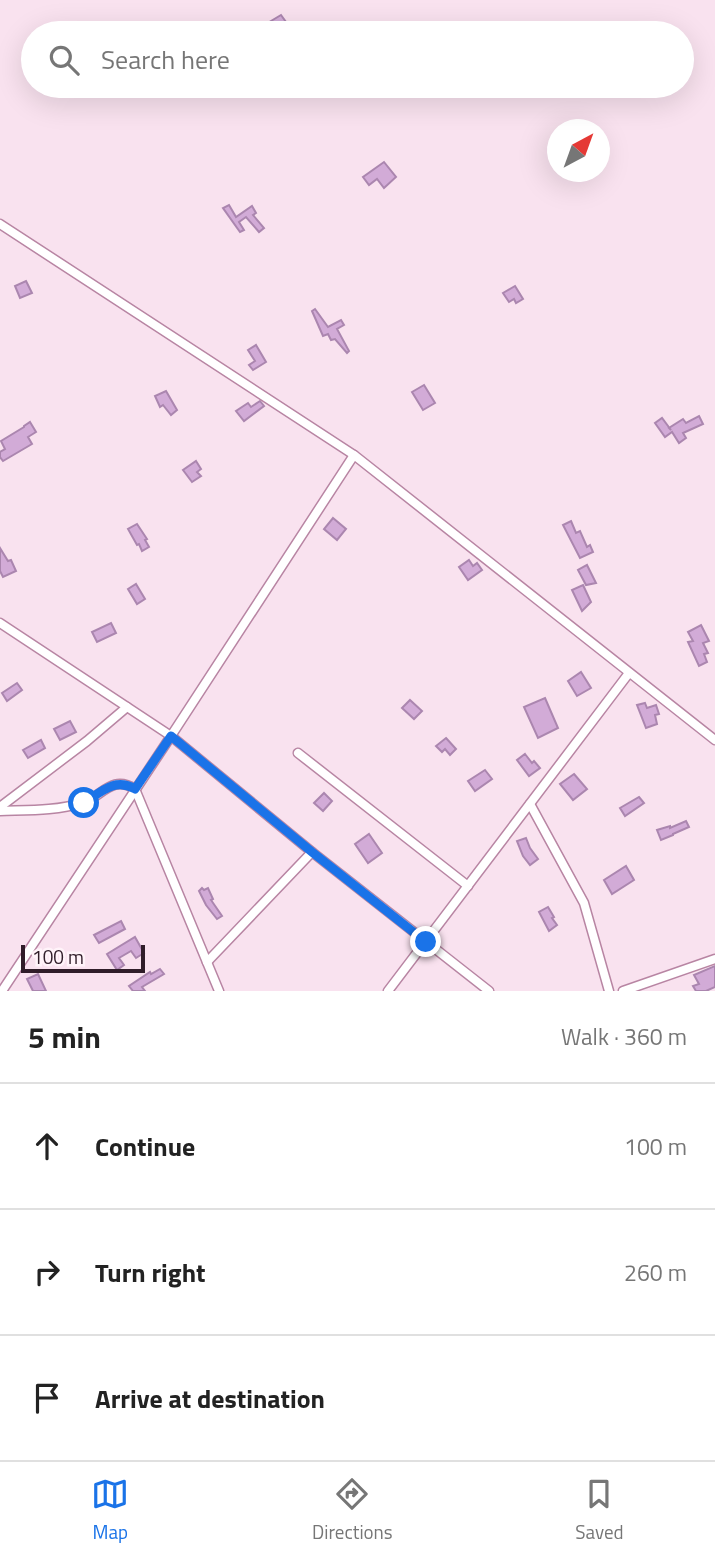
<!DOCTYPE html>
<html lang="en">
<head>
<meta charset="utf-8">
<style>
	body { margin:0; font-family:"Titillium Web",sans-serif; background:#f2f2f2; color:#222 }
	.compass { position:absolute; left:547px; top:119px; width:63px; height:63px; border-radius:50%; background:#fff; box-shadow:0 7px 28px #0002; rotate:41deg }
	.scale { position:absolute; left:21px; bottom:18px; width:124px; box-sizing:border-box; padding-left:7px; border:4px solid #301d29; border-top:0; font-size:19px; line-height:24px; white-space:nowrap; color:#301d29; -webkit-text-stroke:5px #fff3f9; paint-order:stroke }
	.stop { position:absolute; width:21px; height:21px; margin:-16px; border:5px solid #1a73e8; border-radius:50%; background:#fff }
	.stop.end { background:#1a73e8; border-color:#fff; box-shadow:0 2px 7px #0008 }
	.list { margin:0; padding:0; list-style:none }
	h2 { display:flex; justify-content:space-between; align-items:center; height:91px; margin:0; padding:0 28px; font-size:30px }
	h2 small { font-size:23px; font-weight:400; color:#767676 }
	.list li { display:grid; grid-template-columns:46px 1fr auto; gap:21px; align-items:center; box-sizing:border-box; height:126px; padding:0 28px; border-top:2px solid #e0e0e0 }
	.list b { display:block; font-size:26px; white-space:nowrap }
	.list em { font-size:23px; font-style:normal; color:#767676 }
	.icon { flex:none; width:38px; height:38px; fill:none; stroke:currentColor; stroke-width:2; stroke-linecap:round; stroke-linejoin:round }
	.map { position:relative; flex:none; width:715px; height:991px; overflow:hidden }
	.search { position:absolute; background:#fff; box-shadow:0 7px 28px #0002; left:21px; right:21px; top:21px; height:77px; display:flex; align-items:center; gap:18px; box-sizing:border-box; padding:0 24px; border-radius:38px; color:#767676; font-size:26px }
	.sheet { height:469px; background:#fff }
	nav { display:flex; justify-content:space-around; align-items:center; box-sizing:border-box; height:98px; border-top:2px solid #e0e0e0; background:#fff; font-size:19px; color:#767676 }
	nav a { display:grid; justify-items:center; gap:4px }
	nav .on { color:#1a73e8 }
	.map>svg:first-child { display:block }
</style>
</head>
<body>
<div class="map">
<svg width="715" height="991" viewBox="0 0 715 991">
	<rect width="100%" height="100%" fill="#f9e2ef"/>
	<g fill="#d2abd7" stroke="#ab86af" stroke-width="2">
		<path d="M281,15L286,22L271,32L266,24Z"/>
		<path d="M384,162L396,177L384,188L377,179L369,185L363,177Z"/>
		<path d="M229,205L236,217L252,206L256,213L253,215L264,228L259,232L246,217L239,222L244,230L240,232L223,208Z"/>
		<path d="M26,281L32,293L20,298L15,286Z"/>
		<path d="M515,286L523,299L516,303L514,299L509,302L503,293Z"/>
		<path d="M315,309L328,327L341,320L344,325L337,329L349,351L347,353L335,339L331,340L328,334L323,336L312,311Z"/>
		<path d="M256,345L266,362L253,370L249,365L255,361L248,350Z"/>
		<path d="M424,385L435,403L423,410L412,392Z"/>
		<path d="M166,391L177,410L171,415L163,405L160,407L155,396Z"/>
		<path d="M260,401L264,406L244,421L236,411L248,403L251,407Z"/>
		<path d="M699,416L703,424L683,433L686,438L679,443L672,432L665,437L655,423L662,418L671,430L669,428L683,419L686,423Z"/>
		<path d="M30,422L36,432L28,437L32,444L3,461L0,457V452L5,449L1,441L24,427V426Z"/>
		<path d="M196,461L201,469L197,472L201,476L192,482L183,470Z"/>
		<path d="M333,518L346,529L337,540L324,529Z"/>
		<path d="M571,521L576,533L580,531L587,547L590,545L593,552L580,558L563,525Z"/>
		<path d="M137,524L147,539L145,540L149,547L142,551L139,544L137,545L128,529Z"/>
		<path d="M0,548L8,561L11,560L16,571L3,577L0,571Z"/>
		<path d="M469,560L473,566L477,563L482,570L468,580L459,567Z"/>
		<path d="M587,565L596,583L586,585L578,570Z"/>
		<path d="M136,584L145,599L137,604L128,589Z"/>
		<path d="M583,585L591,602L582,611L572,590Z"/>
		<path d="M111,623L116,633L97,642L92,632Z"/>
		<path d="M701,625L709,641L703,643L708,653L704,654L707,662L699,666L688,642L693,641L688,632Z"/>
		<path d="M581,672L591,688L577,696L568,681Z"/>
		<path d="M17,683L22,690L7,701L2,693Z"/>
		<path d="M545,698L558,728L538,738L524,707Z"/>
		<path d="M410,700L422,711L414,719L402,708Z"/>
		<path d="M645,703L647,708L656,705L659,714L655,715L657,724L646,728L637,705Z"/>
		<path d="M70,721L76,732L60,740L54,729Z"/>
		<path d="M446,738L456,749L450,755L445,749L442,752L436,746Z"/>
		<path d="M41,740L45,748L28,758L23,750Z"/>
		<path d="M525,754L532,763L534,761L540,768L529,776L517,760Z"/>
		<path d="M485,770L492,779L475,791L468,781Z"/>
		<path d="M574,774L587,789L573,800L560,784Z"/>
		<path d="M324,793L332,801L323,811L314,803Z"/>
		<path d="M639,797L644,803L625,816L620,808Z"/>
		<path d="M686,821L689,827L673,834V835L661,840L657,830L670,826V828Z"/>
		<path d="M369,834L382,853L368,863L355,844Z"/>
		<path d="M526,838L530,848L538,859L530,865L523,856L517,841Z"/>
		<path d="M626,866L634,880L612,894L604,880Z"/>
		<path d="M202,888L204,890L208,888L213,899L211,900L222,916L217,919L206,905L199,891Z"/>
		<path d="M548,907L554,917L552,918L557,925L549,931L539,912Z"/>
		<path d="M121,921L125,929L99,943L94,935Z"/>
		<path d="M135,937L144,953L136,958L131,951L119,958L124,965L117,970L107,954Z"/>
		<path d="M715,966V987L706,991H696L693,986L699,984L694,975Z"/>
		<path d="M160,969L164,974L142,987L145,991H133L129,986L150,972L151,974Z"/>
		<path d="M38,974L46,991H33L27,979Z"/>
	</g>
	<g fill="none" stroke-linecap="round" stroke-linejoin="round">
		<defs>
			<g id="minor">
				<path d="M0,224L354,455L715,740"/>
				<path d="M0,623L171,736L312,852L489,991"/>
				<path d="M298,753L468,886"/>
				<path d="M530,804L584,903L609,991"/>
				<path d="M0,807L87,741L127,707"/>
				<path d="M0,811C27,810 56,811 82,803C102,797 111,774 135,789L219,991"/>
				<path d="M207,962L312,852"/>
				<path d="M2,991L171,736L354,455"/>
				<path d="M388,991L629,673"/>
				<path d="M623,991L715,959"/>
			</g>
		</defs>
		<use href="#minor" stroke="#b885a3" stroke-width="11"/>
		<use href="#minor" stroke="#fff" stroke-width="8"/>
	</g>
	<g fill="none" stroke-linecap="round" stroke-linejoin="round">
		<path stroke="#1a73e8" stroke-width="9" d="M84,803C101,792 115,777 135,789L171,736L312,852L426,942"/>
	</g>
</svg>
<svg class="compass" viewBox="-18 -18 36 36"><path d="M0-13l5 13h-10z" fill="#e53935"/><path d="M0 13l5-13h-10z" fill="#767676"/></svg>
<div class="scale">100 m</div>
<div class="stop" style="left:84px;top:803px"></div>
<div class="stop end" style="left:426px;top:942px"></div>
<div class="search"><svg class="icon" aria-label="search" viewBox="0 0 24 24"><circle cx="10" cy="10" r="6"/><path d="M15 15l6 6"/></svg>Search here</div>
</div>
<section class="sheet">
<h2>5 min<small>Walk · 360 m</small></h2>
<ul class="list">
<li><svg class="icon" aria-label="ahead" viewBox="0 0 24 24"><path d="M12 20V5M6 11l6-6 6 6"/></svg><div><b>Continue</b></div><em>100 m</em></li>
<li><svg class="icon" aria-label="right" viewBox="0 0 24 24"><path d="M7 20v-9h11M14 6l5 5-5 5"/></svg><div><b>Turn right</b></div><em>260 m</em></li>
<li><svg class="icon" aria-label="arrive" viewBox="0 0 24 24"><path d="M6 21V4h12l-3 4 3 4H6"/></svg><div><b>Arrive at destination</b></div></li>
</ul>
</section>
<nav>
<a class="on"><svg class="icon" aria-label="map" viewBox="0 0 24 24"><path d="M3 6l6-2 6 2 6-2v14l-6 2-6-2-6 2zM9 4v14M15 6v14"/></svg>Map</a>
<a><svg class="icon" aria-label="directions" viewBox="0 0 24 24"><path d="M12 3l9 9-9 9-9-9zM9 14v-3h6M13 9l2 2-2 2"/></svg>Directions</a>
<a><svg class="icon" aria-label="saved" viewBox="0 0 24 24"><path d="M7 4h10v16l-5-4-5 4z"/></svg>Saved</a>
</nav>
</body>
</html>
